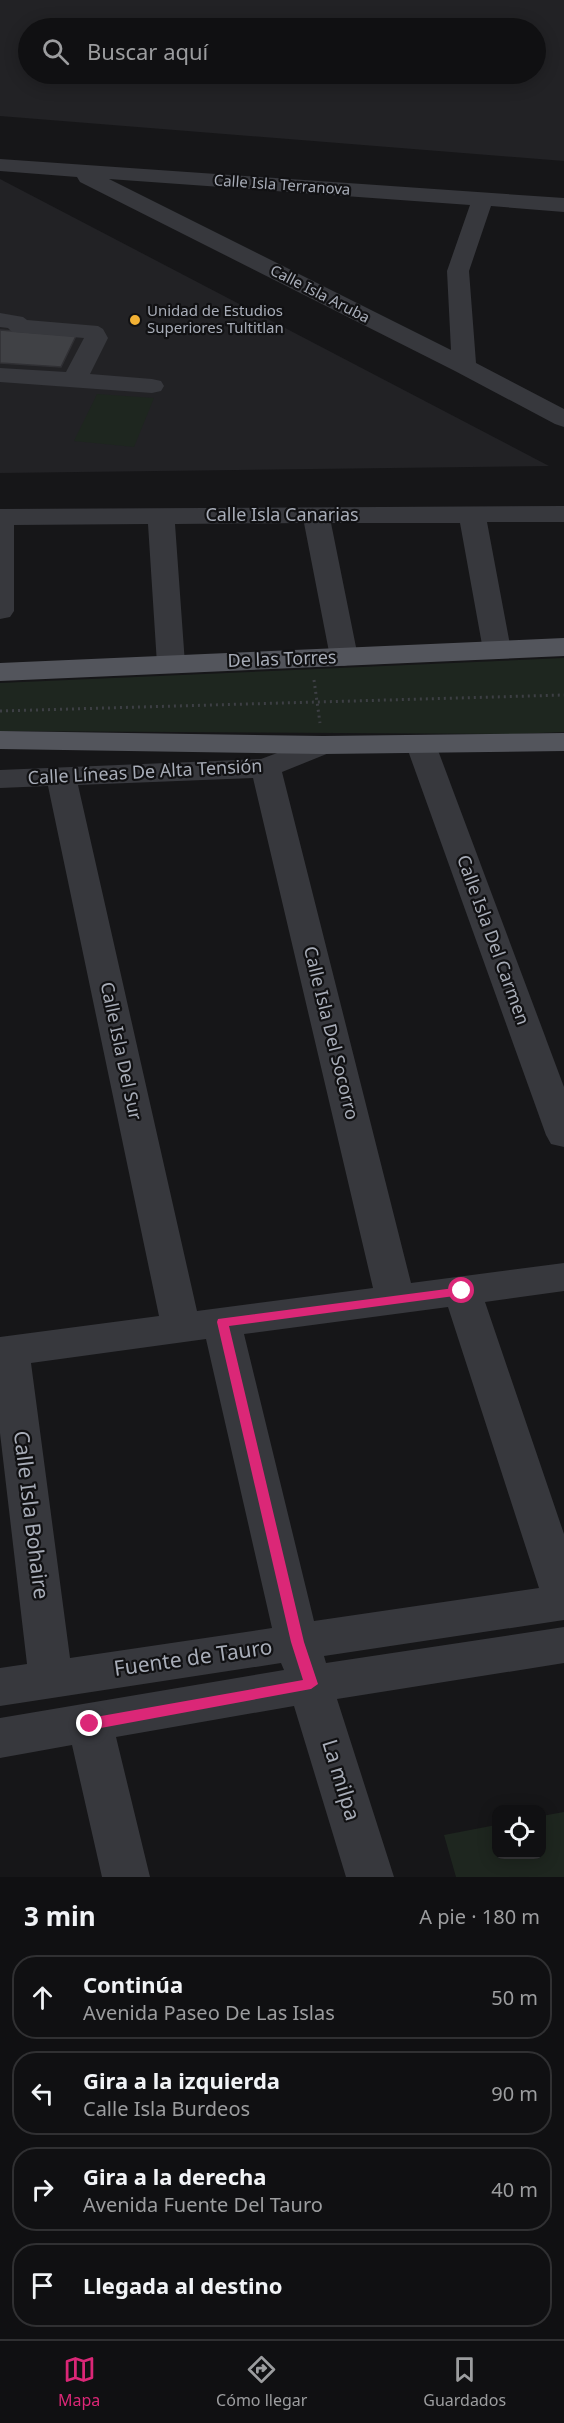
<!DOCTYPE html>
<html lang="es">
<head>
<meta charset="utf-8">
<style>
	body { margin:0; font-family:"Noto Sans",sans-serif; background:#19191b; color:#f1f3f6 }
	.controls { position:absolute; right:18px; bottom:18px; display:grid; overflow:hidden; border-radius:12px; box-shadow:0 3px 15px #0003 }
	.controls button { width:54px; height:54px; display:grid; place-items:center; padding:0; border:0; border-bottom:2px solid #303032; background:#101012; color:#f1f3f6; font:30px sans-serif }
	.stop { position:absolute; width:18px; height:18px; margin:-14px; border:4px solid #db2777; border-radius:50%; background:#fff }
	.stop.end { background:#db2777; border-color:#fff; box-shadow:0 2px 6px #0008 }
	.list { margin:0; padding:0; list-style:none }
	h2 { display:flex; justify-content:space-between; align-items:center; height:78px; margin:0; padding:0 24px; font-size:26px }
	h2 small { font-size:20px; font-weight:400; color:#9c9d9f }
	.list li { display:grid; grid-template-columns:39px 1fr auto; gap:18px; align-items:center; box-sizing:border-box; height:84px; margin:0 12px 12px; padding:0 12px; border:2px solid #303032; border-radius:24px }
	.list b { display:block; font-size:22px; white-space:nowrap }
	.list p { margin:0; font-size:20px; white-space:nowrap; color:#9c9d9f }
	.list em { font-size:20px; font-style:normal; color:#9c9d9f }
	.icon { flex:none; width:33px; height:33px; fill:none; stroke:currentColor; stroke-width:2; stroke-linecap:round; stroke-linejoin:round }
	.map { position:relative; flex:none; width:564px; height:1877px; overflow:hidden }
	.search { position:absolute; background:#101012; box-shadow:0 3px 15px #0003; left:18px; right:18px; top:18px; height:66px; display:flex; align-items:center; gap:15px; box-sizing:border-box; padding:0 21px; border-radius:33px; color:#9c9d9f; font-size:22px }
	.sheet { height:462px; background:#101012 }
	nav { display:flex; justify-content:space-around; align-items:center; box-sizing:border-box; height:84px; border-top:2px solid #303032; background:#101012; font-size:16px; color:#9c9d9f }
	nav a { display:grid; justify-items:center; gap:3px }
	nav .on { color:#db2777 }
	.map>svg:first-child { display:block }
</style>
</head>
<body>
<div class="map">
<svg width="564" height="1877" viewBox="0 0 564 1877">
	<rect width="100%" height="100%" fill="#161618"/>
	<g fill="#222225" fill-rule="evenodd">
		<path d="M0,0H564V161L0,116ZM28,28H536V74H28Z"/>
		<path d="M0,179L134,249L549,466L0,473Z"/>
	</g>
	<g fill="#1e261f">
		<path d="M97,394L154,398L134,447L74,441Z"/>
		<path d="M564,658V732L514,734L0,731V683Z"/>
		<path d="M564,1812V1877H456L444,1835L496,1825V1854H542V1816Z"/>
	</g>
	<path fill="#404145" stroke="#303034" stroke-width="1.5" d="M0,330L76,336L61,367L0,363Z"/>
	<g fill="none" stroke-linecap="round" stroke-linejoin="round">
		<g stroke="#3d3f44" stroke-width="3" stroke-dasharray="2 4" stroke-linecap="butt">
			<path d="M314,680L320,723"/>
			<path d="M0,711L564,695"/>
		</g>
		<g fill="#37383d" fill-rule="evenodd">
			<path d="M0,159L564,198V212L491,206L469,271L476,363L564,409V427L555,424L455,371L80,182L77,177L0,171ZM109,179L470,205L447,271L451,350Z"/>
			<path d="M0,313L23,317L27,320L98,326L103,329L108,338L90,374L152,379L161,381L164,386L161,391L152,393L0,382V368L66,372L84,338L12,332L8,328L0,327Z"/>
			<path d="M564,506V522H487L511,650L507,656L497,659L487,656L483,650L460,523H331L358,657L354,663L344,666L334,663L330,657L304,523L175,524L185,664L181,670L171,673L161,670L157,664L148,524L14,525V611L10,617L0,619V509Z"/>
			<path d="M323,736L334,739L338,745L334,751L282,772L411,1283L564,1263V1291L485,1302L564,1534V1620L324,1656L326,1663L564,1627V1663L337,1699L394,1877H346L294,1706L116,1737L150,1877H102L72,1745L0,1758V1718L284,1670L281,1663L0,1706V1668L27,1664L0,1433V1337L159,1316L48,786L0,788V770L261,759ZM253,778L373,1288L197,1311L78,785ZM448,1307L539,1588L314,1621L244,1334ZM206,1339L272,1628L70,1658L31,1363Z"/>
			<path d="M421,736L432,739L436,745L564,1087V1147L551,1144L546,1135L406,745L410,739Z"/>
		</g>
		<g fill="#53555c" fill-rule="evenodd">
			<path d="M564,638V656L0,681V663Z"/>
			<path d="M0,731L323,736L564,733V751L323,754L0,749Z"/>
		</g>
	</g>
	<path fill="#db2777" d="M462,1287L468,1291L462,1295L229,1326L304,1642L318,1684L311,1689L90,1730L85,1728L83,1724L90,1718L303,1680L291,1642L217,1322L218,1319Z"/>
	<circle fill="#f2b134" stroke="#111113" stroke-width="2" cx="135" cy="320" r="6"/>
	<g text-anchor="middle" stroke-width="4.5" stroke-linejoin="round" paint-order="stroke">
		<g font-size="15" fill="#a8adb8" stroke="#111113">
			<text transform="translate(282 185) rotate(4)" y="5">Calle Isla Terranova</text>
			<text transform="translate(320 294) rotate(27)" y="5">Calle Isla Aruba</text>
		</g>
		<g font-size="15" fill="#a8adb8" stroke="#111113" text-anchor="start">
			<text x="147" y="316">Unidad de Estudios<tspan x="147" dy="17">Superiores Tultitlan</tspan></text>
		</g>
		<g font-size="18" fill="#a8adb8" stroke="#111113">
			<text x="282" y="521">Calle Isla Canarias</text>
			<text transform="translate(282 659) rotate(-2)" y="6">De las Torres</text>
			<text transform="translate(145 772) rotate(-3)" y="6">Calle Líneas De Alta Tensión</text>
			<text transform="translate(493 940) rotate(70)" y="6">Calle Isla Del Carmen</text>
			<text transform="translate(331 1033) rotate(76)" y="6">Calle Isla Del Socorro</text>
			<text transform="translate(121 1051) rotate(78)" y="6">Calle Isla Del Sur</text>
		</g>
		<g font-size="21" fill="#a8adb8" stroke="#111113">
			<text transform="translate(31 1515) rotate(83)" y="7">Calle Isla Bohaire</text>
			<text transform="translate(193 1658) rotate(-8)" y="7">Fuente de Tauro</text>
			<text transform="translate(341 1780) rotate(73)" y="7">La milpa</text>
		</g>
	</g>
</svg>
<div class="controls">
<button><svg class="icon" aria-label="locate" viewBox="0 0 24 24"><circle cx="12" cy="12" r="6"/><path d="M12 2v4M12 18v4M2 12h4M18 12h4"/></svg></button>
</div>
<div class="stop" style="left:462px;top:1291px"></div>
<div class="stop end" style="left:90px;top:1724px"></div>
<div class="search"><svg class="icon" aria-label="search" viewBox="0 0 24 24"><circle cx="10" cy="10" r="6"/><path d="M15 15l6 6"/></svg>Buscar aquí</div>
</div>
<section class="sheet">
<h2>3 min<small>A pie · 180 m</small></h2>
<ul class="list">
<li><svg class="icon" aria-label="ahead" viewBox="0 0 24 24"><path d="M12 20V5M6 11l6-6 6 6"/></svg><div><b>Continúa</b><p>Avenida Paseo De Las Islas</p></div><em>50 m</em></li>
<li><svg class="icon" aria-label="left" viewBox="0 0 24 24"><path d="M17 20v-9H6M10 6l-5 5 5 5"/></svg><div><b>Gira a la izquierda</b><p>Calle Isla Burdeos</p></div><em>90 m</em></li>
<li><svg class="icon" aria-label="right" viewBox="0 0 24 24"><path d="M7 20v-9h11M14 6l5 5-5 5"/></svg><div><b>Gira a la derecha</b><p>Avenida Fuente Del Tauro</p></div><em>40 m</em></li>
<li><svg class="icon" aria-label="arrive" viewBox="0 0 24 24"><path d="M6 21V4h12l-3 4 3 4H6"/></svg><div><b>Llegada al destino</b></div></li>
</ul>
</section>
<nav>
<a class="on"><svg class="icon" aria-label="map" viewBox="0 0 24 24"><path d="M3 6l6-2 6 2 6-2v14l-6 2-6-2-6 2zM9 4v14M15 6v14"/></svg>Mapa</a>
<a><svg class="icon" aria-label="directions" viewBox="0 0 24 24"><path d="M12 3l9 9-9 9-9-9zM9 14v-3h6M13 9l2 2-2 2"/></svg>Cómo llegar</a>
<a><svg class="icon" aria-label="saved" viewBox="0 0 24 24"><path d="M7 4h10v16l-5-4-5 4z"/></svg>Guardados</a>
</nav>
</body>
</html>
